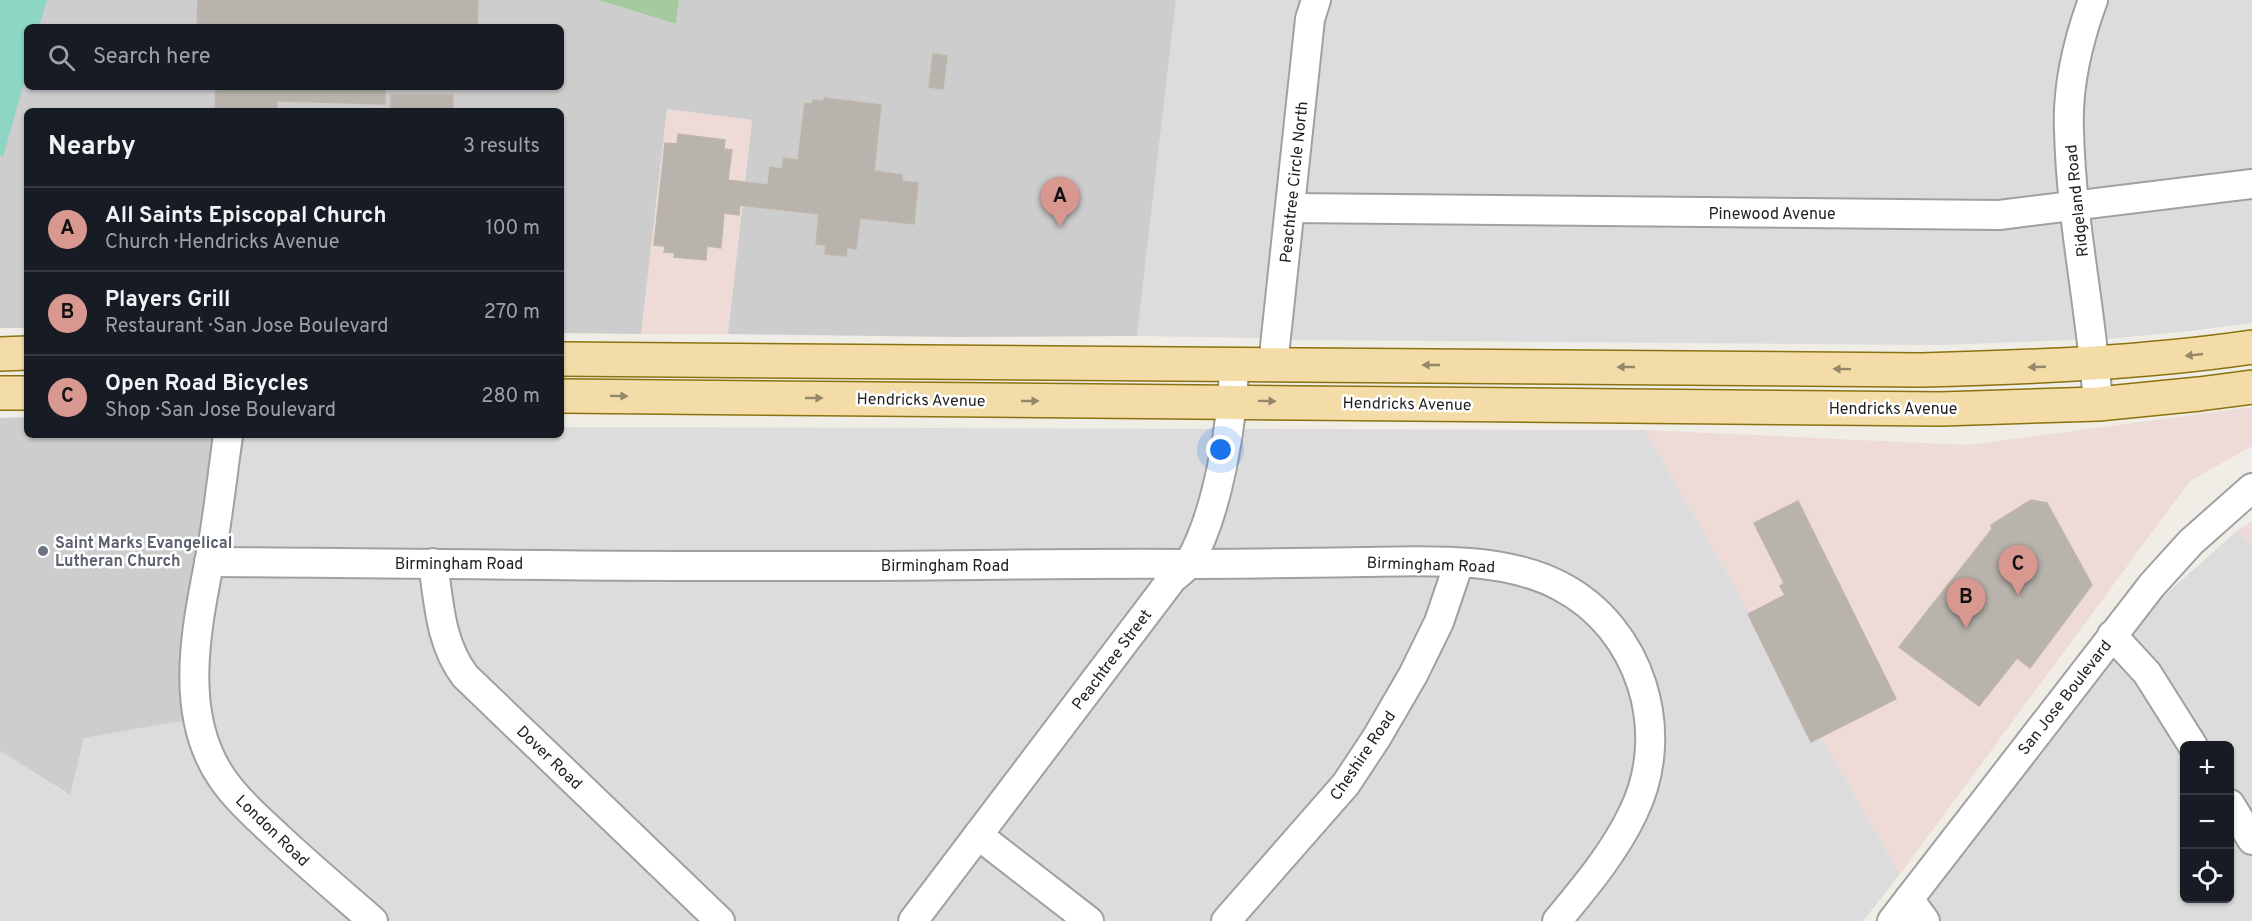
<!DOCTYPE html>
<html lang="en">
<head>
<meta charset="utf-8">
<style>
	body { margin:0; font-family:Overpass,sans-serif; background:#242831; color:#f1f3f6 }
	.controls { position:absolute; right:18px; bottom:18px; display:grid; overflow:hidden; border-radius:9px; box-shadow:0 2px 4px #0004 }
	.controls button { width:54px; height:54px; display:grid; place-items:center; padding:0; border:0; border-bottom:2px solid #363941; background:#171b24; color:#f1f3f6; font:30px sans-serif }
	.you { position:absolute; left:1221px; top:450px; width:21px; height:21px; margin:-15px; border:4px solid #fff; border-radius:50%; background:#1a73e8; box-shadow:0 0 0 9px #1a73e833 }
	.badge { display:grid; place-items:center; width:39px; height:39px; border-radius:50%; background:#d89890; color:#111; font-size:20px; font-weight:700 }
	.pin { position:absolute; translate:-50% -50px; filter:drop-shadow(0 2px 3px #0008) }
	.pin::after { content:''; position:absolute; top:32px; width:21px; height:18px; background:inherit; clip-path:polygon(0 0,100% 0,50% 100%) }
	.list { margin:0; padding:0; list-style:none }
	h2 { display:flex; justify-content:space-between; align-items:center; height:78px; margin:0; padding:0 24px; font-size:26px }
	h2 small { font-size:20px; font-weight:400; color:#9ea1a6 }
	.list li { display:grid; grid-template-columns:39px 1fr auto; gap:18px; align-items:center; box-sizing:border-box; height:84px; padding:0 24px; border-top:2px solid #363941 }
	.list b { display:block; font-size:22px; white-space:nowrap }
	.list p { margin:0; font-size:20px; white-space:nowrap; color:#9ea1a6 }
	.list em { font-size:20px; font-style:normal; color:#9ea1a6 }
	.icon { flex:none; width:33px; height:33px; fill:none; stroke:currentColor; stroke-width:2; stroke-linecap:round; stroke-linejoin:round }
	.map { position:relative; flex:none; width:2252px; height:921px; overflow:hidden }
	.search { position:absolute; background:#171b24; box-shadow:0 2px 4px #0004; left:24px; top:24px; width:540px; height:66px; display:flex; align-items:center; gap:15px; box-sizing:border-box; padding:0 21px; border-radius:9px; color:#9ea1a6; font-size:22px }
	.panel { position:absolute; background:#171b24; box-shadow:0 2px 4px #0004; left:24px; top:108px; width:540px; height:330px; border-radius:9px }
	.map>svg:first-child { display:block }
</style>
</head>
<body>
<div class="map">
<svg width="2252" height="921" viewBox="0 0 2252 921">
	<rect width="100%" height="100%" fill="#efede6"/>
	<g fill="#dddcdc" fill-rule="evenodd">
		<path d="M1176,0H1307L1268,325L1260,338L1137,336Z"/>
		<path d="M1327,0H2085L2066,194L2007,206L1307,200L1300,191L1318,22Z"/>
		<path d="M2102,0H2252V176L2083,191L2078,90Z"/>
		<path d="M2252,192V323L2182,332L2106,339L2103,332L2087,224L2099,213Z"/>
		<path d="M2059,216L2070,226L2078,334L2075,340L1939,345L1293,340L1288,317L1301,221Z"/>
		<path d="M561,427L1645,430L1900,874L1863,921H0V751L69,795L84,738L212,716L202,654L246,435H561Z"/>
		<path d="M2238,530L2252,547V921H1908L2146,612ZM2184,746H2230V898H2184Z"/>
	</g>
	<g fill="#eedbd7">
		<path d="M667,109L752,120L728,334H641Z"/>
		<path d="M2252,407V446L2190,481L1900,874L1645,430L1968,445Z"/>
		<path d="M2252,521V547L2238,530Z"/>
	</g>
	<g fill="#cdcdcd" fill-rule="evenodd">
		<path d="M0,0H598L676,24L679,0H1176L1137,336L956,337L728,334L752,120L667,109L641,334L561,333V111H27V328H0ZM27,27H561V87H27Z"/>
		<path d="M27,417V435H246L202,654L212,716L84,738L70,795L0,751V418Z"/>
	</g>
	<path fill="#a6ca9f" d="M598,0H679L676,24Z"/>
	<path fill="#8cd6c3" d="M0,0H47L39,27H27V72L3,157L0,156Z"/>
	<g fill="#b8b3ac" stroke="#bfb6aa" stroke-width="1.5">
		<path d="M198,0H478L477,27H197Z"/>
		<path d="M933,54L947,56L943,89L929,87Z"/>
		<path d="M216,87H385V104L277,101V111H215Z"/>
		<rect x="391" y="95" width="62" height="16"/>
		<path d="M824,98L881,105L874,171L902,175V181L918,183L914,224L860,218L856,249L847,247L846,256L825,254L826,245L816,244L819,214L740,205L739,215L724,213L721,248L707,246L706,260L674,257L675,253L664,252L665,246L654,245L665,143L677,144L678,134L725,140L724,149L732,150L728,180L768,185L770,167L782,169L784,158L798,160L805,103L812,104L813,100L823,101Z"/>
		<path d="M2031,500L2047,503L2092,585L2030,668L2017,658L1979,706L1899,647L1992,529L1991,525Z"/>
		<path d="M1798,501L1896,699L1811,742L1748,614L1785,595L1780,586L1784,583L1754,523Z"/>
	</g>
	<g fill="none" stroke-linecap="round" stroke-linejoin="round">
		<defs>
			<g id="minor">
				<path d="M2093,0C2078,41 2067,86 2069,130C2071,222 2092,313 2098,404"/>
				<path d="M1290,208L1999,215L2252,184"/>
				<path d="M1273,365L1310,19L1316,0"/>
				<path d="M228,435C223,471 219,507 213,543C199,617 175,710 222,778C237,800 258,818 278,837C309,866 341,893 373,921"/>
				<path d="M209,562C414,563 620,567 825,566C945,566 1065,563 1186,564C1244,564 1303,563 1361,562C1425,561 1503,556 1560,586C1641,628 1673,732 1633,813C1614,853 1585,887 1557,921"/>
				<path d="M433,563C439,603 440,643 465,676L720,921"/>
				<path d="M2112,635L2147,673L2193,746"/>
				<path d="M2230,804L2252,840"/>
				<path d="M978,835L1089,921"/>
				<path d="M1909,899L1925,921"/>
				<path d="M913,921L1172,579C1178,574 1185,569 1189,563C1218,514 1233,421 1234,365"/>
				<path d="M1226,921L1346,784L1377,737L1413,675L1439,622L1459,563"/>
				<path d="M1892,921L2152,585L2191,542L2252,488"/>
			</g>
			<g id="major">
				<path d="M0,354L27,353"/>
				<path d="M561,359L1921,370C2032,367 2142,363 2252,347"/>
				<path d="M0,393H27"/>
				<path d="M561,396L1941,409L2098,404L2199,394L2252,387"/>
			</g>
		</defs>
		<use href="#minor" stroke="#a0a0a0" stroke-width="32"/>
		<use href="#major" stroke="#8b720f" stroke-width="36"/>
		<use href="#minor" stroke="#fff" stroke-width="28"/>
		<use href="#major" stroke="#f3dca7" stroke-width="33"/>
	</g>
	<defs><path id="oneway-solid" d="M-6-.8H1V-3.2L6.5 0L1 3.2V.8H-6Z" transform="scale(1.5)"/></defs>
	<g fill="#94876a">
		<use href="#oneway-solid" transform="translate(2194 355) rotate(174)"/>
		<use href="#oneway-solid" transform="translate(1431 365) rotate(-180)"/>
		<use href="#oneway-solid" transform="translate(1626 367) rotate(-180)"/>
		<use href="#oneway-solid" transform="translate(2037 367) rotate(178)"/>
		<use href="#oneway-solid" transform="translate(1842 369) rotate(-179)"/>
		<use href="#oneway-solid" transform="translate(619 396) rotate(1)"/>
		<use href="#oneway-solid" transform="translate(814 398)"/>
		<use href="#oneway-solid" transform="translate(1030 401)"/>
		<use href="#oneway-solid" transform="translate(1267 401) rotate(1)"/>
	</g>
	<circle fill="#6b7280" stroke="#fff" stroke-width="2" cx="43" cy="551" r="6"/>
	<g text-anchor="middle" stroke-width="5" stroke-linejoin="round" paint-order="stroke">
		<g font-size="16" fill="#1f1f1f" stroke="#fff">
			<text transform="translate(1293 182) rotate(-84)" y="6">Peachtree Circle North</text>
			<text transform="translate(2076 201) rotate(-96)" y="6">Ridgeland Road</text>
			<text x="1772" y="219">Pinewood Avenue</text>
			<text transform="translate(921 399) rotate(1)" y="6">Hendricks Avenue</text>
			<text transform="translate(1407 403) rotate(1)" y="6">Hendricks Avenue</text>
			<text x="1893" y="414">Hendricks Avenue</text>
			<text x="459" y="569">Birmingham Road</text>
			<text transform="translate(1431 564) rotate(2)" y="6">Birmingham Road</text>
			<text x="945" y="571">Birmingham Road</text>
			<text transform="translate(1111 659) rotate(-53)" y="6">Peachtree Street</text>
			<text transform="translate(2064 697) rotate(-52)" y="6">San Jose Boulevard</text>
			<text transform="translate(1362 755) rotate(-56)" y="6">Cheshire Road</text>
			<text transform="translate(550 757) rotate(44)" y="6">Dover Road</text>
			<text transform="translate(273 830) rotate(44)" y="6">London Road</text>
		</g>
		<g font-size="16" font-weight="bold" fill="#5b616d" stroke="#fff" text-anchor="start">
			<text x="55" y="548">Saint Marks Evangelical<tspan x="55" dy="18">Lutheran Church</tspan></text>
		</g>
	</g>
</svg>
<div class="controls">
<button>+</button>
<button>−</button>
<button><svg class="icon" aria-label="locate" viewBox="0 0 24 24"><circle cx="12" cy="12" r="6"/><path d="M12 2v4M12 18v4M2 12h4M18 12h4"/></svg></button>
</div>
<div class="you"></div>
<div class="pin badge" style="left:1060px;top:227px">A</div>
<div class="pin badge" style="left:1966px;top:628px">B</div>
<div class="pin badge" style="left:2018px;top:595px">C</div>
<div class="search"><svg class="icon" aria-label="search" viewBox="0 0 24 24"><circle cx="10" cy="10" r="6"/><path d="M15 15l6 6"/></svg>Search here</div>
<section class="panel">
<h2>Nearby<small>3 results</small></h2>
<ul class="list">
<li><span class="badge">A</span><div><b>All Saints Episcopal Church</b><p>Church · Hendricks Avenue</p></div><em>100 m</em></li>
<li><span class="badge">B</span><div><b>Players Grill</b><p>Restaurant · San Jose Boulevard</p></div><em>270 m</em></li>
<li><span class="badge">C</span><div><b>Open Road Bicycles</b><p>Shop · San Jose Boulevard</p></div><em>280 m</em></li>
</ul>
</section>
</div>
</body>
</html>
